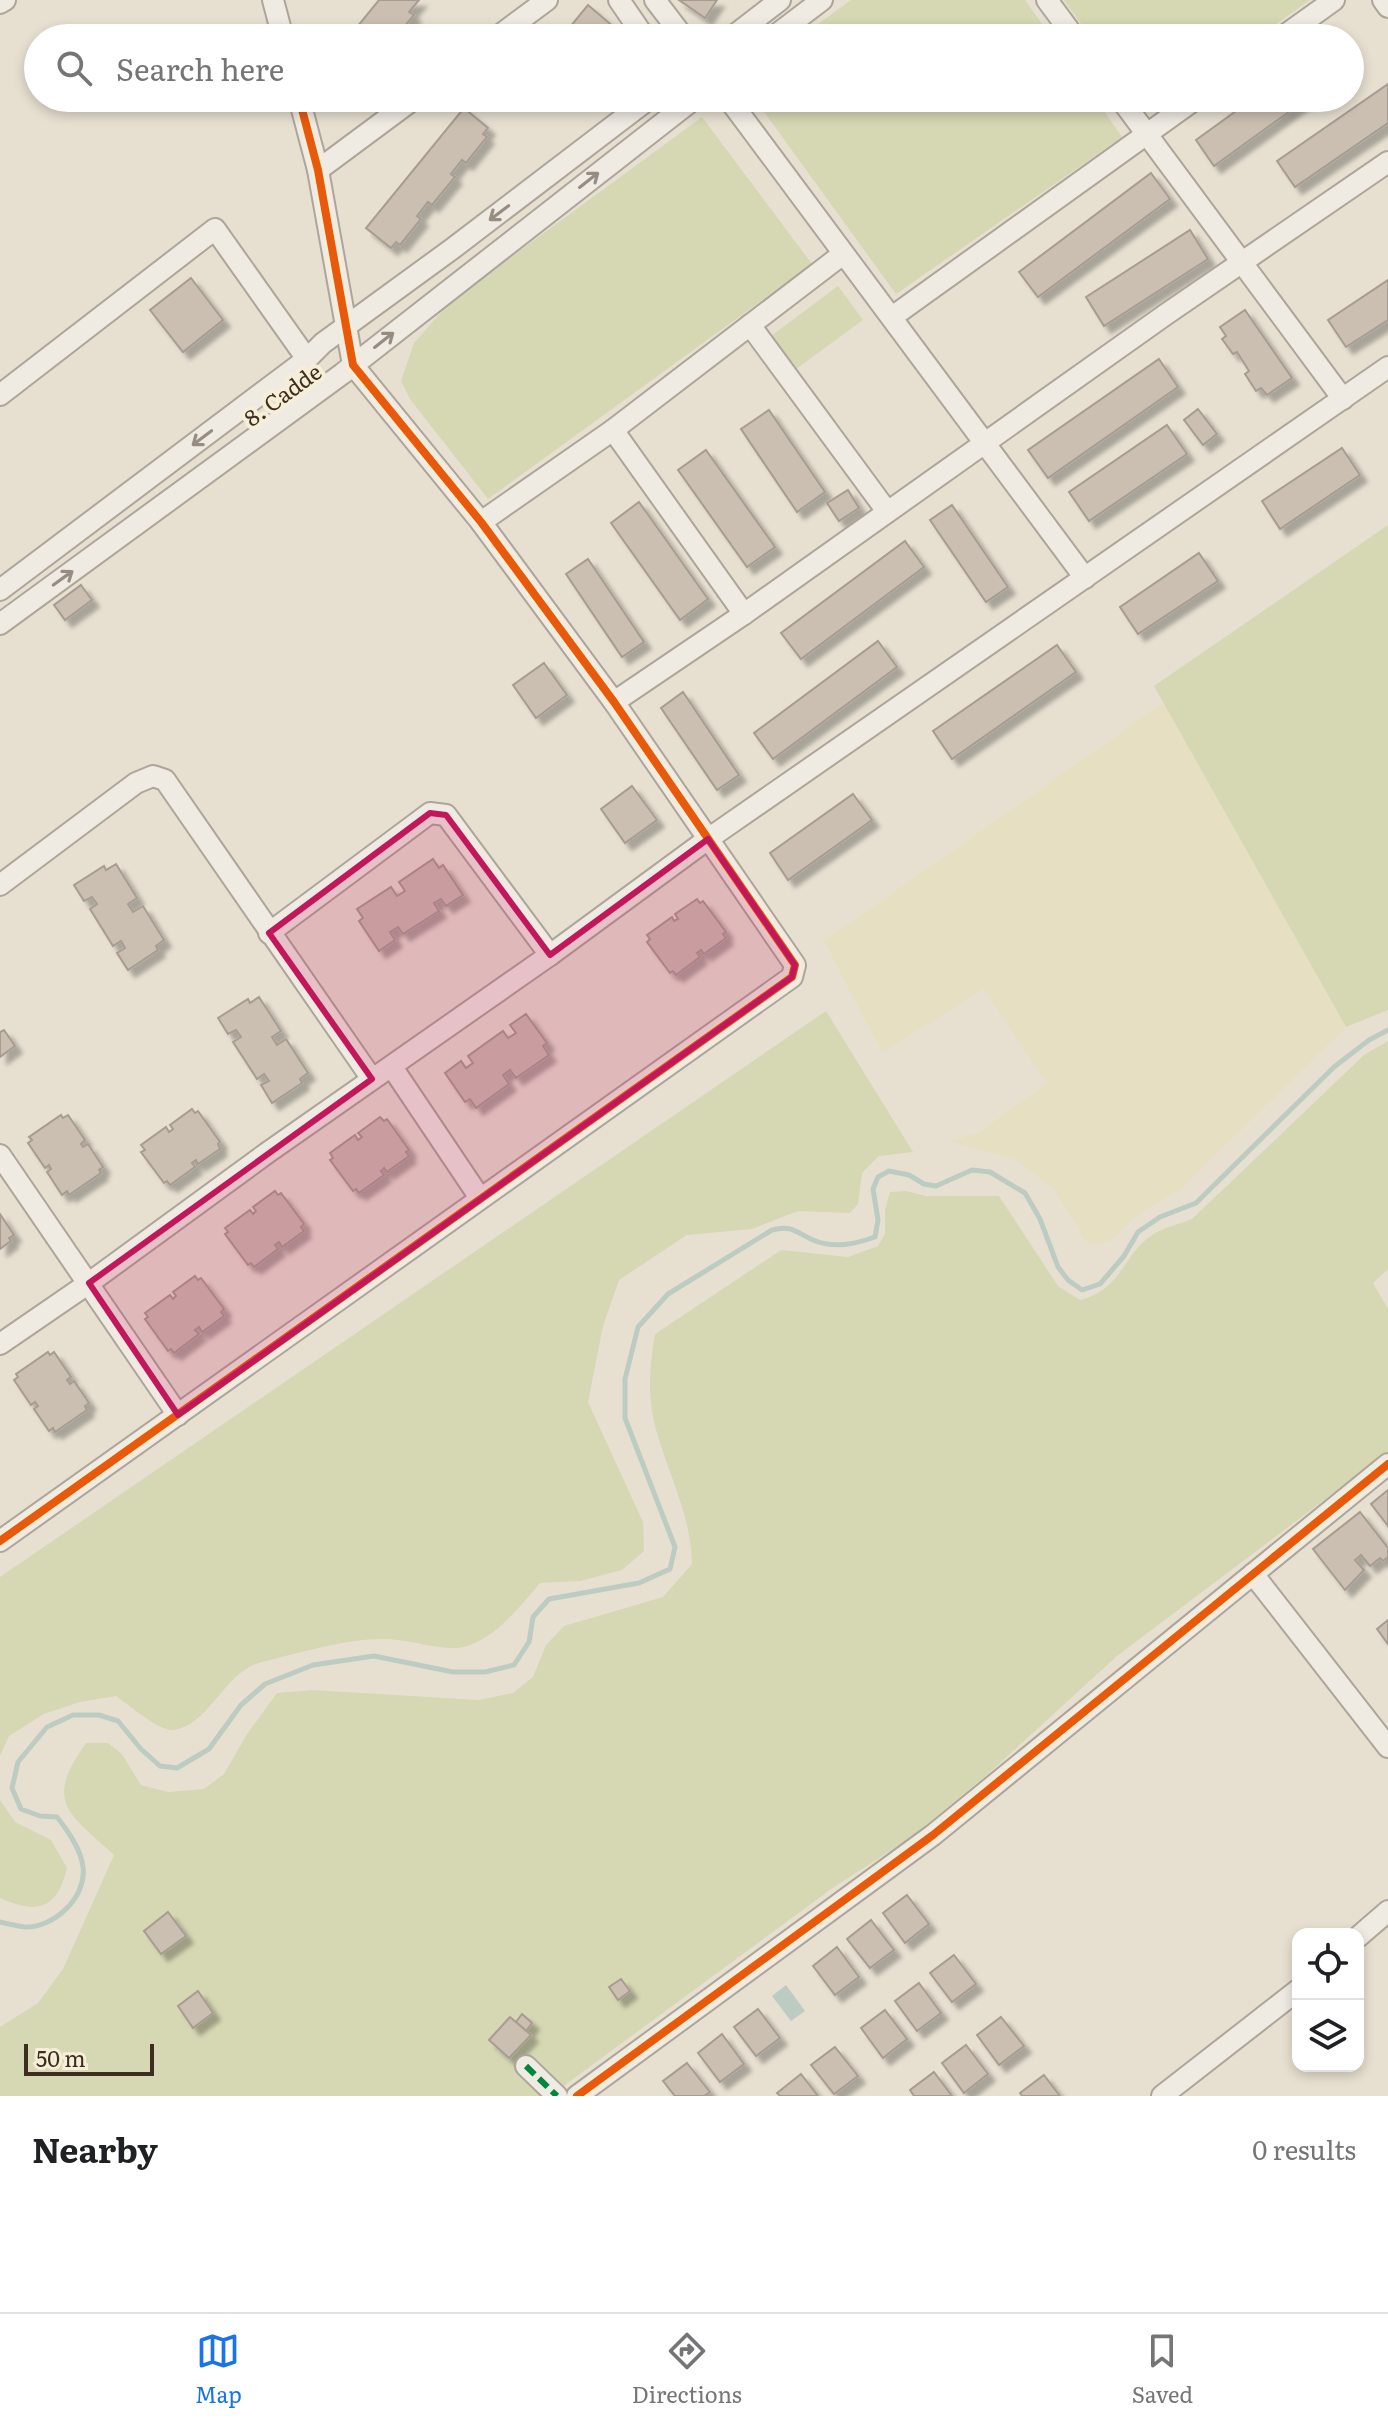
<!DOCTYPE html>
<html lang="en">
<head>
<meta charset="utf-8">
<style>
	body { margin:0; font-family:Literata,serif; background:#f2f2f2; color:#202124 }
	.controls { position:absolute; right:24px; bottom:24px; display:grid; overflow:hidden; border-radius:16px; box-shadow:0 4px 12px #0003 }
	.controls button { width:72px; height:72px; display:grid; place-items:center; padding:0; border:0; border-bottom:2px solid #e0e0e0; background:#fff; color:#202124; font:40px sans-serif }
	.scale { position:absolute; left:24px; bottom:20px; width:130px; box-sizing:border-box; padding-left:8px; border:4px solid #3d2e20; border-top:0; font-size:22px; line-height:28px; white-space:nowrap; color:#3d2e20; -webkit-text-stroke:6px #f7eed8; paint-order:stroke }
	.list { margin:0; padding:0; list-style:none }
	h2 { display:flex; justify-content:space-between; align-items:center; height:104px; margin:0; padding:0 32px; font-size:34px }
	h2 small { font-size:26px; font-weight:400; color:#757577 }
	.icon { flex:none; width:44px; height:44px; fill:none; stroke:currentColor; stroke-width:2; stroke-linecap:round; stroke-linejoin:round }
	.map { position:relative; flex:none; width:1388px; height:2096px; overflow:hidden }
	.search { position:absolute; background:#fff; box-shadow:0 4px 12px #0003; left:24px; right:24px; top:24px; height:88px; display:flex; align-items:center; gap:20px; box-sizing:border-box; padding:0 28px; border-radius:44px; color:#757577; font-size:30px }
	.sheet { height:216px; background:#fff }
	nav { display:flex; justify-content:space-around; align-items:center; box-sizing:border-box; height:112px; border-top:2px solid #e0e0e0; background:#fff; font-size:22px; color:#757577 }
	nav a { display:grid; justify-items:center; gap:4px }
	nav .on { color:#1a73e8 }
	.map>svg:first-child { display:block }
</style>
</head>
<body>
<div class="map">
<svg width="1388" height="2096" viewBox="0 0 1388 2096">
	<defs>
		<filter id="shadow"><feDropShadow dx="7" dy="7" stdDeviation="2" flood-color="#0004"/></filter>
	</defs>
	<rect width="100%" height="100%" fill="#e7e0d1"/>
	<path fill="#e6dfc2" d="M1165,702L1346,1027L1181,1189L1140,1213L1109,1243L1092,1244L1084,1239L1054,1189L1016,1160L949,1141L978,1133L1047,1083L984,989L882,1053L824,941Z"/>
	<g fill="#d6d7b3">
		<path d="M851,0H1025L1052,38H799Z"/>
		<path d="M1064,0H1310L1256,38H1091Z"/>
		<path d="M754,98H1095L1122,137L896,294Z"/>
		<path d="M702,117L812,264L488,499L410,399L401,381L414,343L450,302Z"/>
		<path d="M838,286L863,320L796,369L771,336Z"/>
		<path d="M1388,525V1010L1346,1027L1154,686Z"/>
		<path d="M826,1011L913,1152L879,1156L862,1173L858,1204L850,1213L798,1211L752,1229L687,1235L619,1280L603,1326L588,1402L643,1522L644,1551L622,1570L580,1581L540,1583C518,1609 486,1651 449,1648C429,1647 409,1640 388,1639C347,1638 303,1652 262,1662C224,1671 210,1726 173,1730C159,1731 129,1705 116,1696L80,1702L44,1714L9,1736L0,1756V1577Z"/>
		<path d="M1388,1041V1269L1373,1283L1388,1309V1452L1117,1656L989,1773L909,1839L834,1887L550,2096H0V2027L38,2003L63,1969L114,1855C69,1813 43,1803 86,1743H108L121,1753L141,1785L168,1792L204,1789L224,1774L247,1734L277,1693L312,1690L479,1700L513,1693L533,1677L546,1645L564,1626L663,1597L692,1564C691,1516 670,1478 657,1433C647,1400 649,1367 655,1334L781,1250L848,1257L878,1246L885,1234V1210L890,1192L906,1191L926,1196H999L1058,1286L1080,1300C1124,1289 1122,1253 1155,1233C1166,1227 1180,1224 1192,1219L1364,1055Z"/>
		<path d="M0,1800L15,1822L51,1840L67,1868C57,1909 38,1915 0,1898Z"/>
	</g>
	<path fill="#bcccc2" d="M786,1985L805,2011L791,2021L772,1996Z"/>
	<g fill="none" stroke-linecap="round" stroke-linejoin="round">
		<path stroke="#bcccc2" stroke-width="5" d="M0,1922C8,1924 17,1926 25,1927C54,1928 87,1897 83,1867C81,1849 68,1831 57,1817L40,1816L21,1809L12,1788L18,1762L47,1727L73,1715H99L118,1721L141,1749L160,1766L177,1768L209,1749L241,1705L265,1684L313,1665L374,1656L453,1672H485L514,1665L529,1642L533,1617L549,1599L639,1583L670,1569L675,1547L625,1418V1379L638,1327L668,1294L772,1230C793,1225 795,1232 813,1240C834,1249 855,1244 875,1237L878,1220L873,1189L878,1177L889,1171L909,1175L924,1184L936,1186L972,1170L990,1172L1025,1193L1040,1219L1058,1267L1068,1280L1082,1290L1100,1284L1124,1256L1138,1232L1160,1217L1196,1203L1334,1067L1369,1040L1388,1030"/>
	</g>
	<g fill="#cbbfb2" stroke="#a89c90" stroke-width="2" filter="url(#shadow)">
		<path d="M379,0H419L409,12L414,15L395,38H348Z"/>
		<path d="M679,0H717L705,18Z"/>
		<path d="M588,5L615,28L609,35L611,38H561Z"/>
		<path d="M1388,84V123L1295,187L1277,161Z"/>
		<path d="M1254,98H1308L1214,166L1196,140Z"/>
		<path d="M464,108L488,128L483,134L487,137L466,163L462,160L451,174L455,177L432,205L428,202L417,216L421,219L400,245L396,242L391,248L366,228Z"/>
		<path d="M1151,173L1170,199L1038,297L1019,272Z"/>
		<path d="M1190,230L1208,259L1104,326L1086,297Z"/>
		<path d="M191,278L223,320L183,352L150,310Z"/>
		<path d="M1388,280V320L1346,347L1328,320Z"/>
		<path d="M1245,310L1292,378L1267,395L1261,388L1256,391L1245,374L1249,371L1237,352L1233,354L1222,339L1226,336L1220,327Z"/>
		<path d="M1159,359L1178,387L1048,478L1028,450Z"/>
		<path d="M1198,409L1217,434L1203,445L1184,420Z"/>
		<path d="M769,410L825,492L797,512L741,429Z"/>
		<path d="M1167,425L1187,454L1089,521L1069,492Z"/>
		<path d="M1342,448L1360,475L1280,529L1262,501Z"/>
		<path d="M706,450L775,547L747,567L678,470Z"/>
		<path d="M848,490L859,508L839,521L827,503Z"/>
		<path d="M639,502L708,599L680,620L611,523Z"/>
		<path d="M952,505L1008,587L986,602L930,520Z"/>
		<path d="M905,541L924,567L801,659L781,633Z"/>
		<path d="M1199,553L1218,581L1138,634L1120,607Z"/>
		<path d="M588,559L644,642L622,657L566,574Z"/>
		<path d="M81,585L92,600L65,620L54,605Z"/>
		<path d="M878,641L897,667L773,759L754,733Z"/>
		<path d="M1057,645L1076,672L952,759L933,731Z"/>
		<path d="M544,663L567,695L536,718L513,685Z"/>
		<path d="M683,692L739,775L717,790L661,708Z"/>
		<path d="M632,786L657,820L625,843L601,809Z"/>
		<path d="M853,794L872,820L788,880L770,853Z"/>
		<path d="M433,859L439,868L443,865L463,895L446,906L441,899L434,903L439,911L403,934L398,927L390,932L395,940L379,951L359,921L363,918L357,909L391,887L397,896L405,891L399,882Z"/>
		<path d="M116,864L137,898L128,904L133,912L143,906L164,940L156,946L158,950L128,970L117,953L125,948L121,941L113,946L90,909L97,904L92,897L84,901L74,885L104,866L106,870Z"/>
		<path d="M697,899L700,903L703,901L726,932L723,934L726,938L704,954L701,950L697,953L700,957L676,975L673,971L670,973L647,942L650,939L647,935L672,917L674,921L678,919L675,914Z"/>
		<path d="M259,997L281,1031L272,1037L277,1045L286,1039L308,1073L300,1079L302,1083L272,1103L261,1085L269,1081L264,1074L257,1079L233,1042L241,1037L236,1030L228,1034L218,1018L248,999L250,1003Z"/>
		<path d="M526,1014L547,1043L543,1046L549,1055L516,1078L510,1070L503,1075L509,1084L476,1108L470,1099L465,1102L445,1073L461,1061L466,1068L473,1063L468,1056L503,1031L508,1038L516,1033L510,1025Z"/>
		<path d="M4,1030L15,1046L0,1057V1032Z"/>
		<path d="M192,1109L195,1113L198,1111L220,1142L218,1144L220,1149L198,1164L196,1160L192,1163L195,1167L170,1185L167,1181L164,1183L141,1152L145,1150L141,1145L166,1127L169,1132L173,1129L170,1125Z"/>
		<path d="M61,1115L63,1118L68,1115L85,1140L81,1144L83,1147L88,1144L103,1167L99,1170L101,1173L69,1195L67,1191L62,1195L47,1172L51,1169L49,1165L45,1168L28,1143L32,1140L29,1137Z"/>
		<path d="M380,1117L384,1121L387,1119L409,1150L406,1152L409,1156L387,1172L384,1168L381,1171L384,1175L359,1193L356,1189L353,1191L330,1160L333,1158L330,1153L355,1135L358,1140L362,1137L358,1133Z"/>
		<path d="M275,1191L278,1195L281,1193L304,1224L301,1227L304,1231L282,1247L279,1242L275,1245L278,1249L254,1267L251,1263L248,1265L225,1234L228,1232L225,1228L250,1210L253,1214L256,1211L253,1207Z"/>
		<path d="M0,1214L14,1235L9,1238L11,1241L0,1249Z"/>
		<path d="M195,1276L198,1280L201,1278L224,1309L221,1312L224,1316L202,1332L199,1327L195,1330L199,1334L174,1353L171,1349L168,1351L145,1319L148,1317L145,1313L170,1295L173,1299L176,1296L173,1292Z"/>
		<path d="M48,1352L50,1355L54,1352L71,1377L67,1380L70,1384L74,1381L89,1403L85,1406L87,1410L55,1432L53,1428L49,1431L34,1409L38,1406L35,1402L31,1405L14,1380L18,1377L16,1374Z"/>
		<path d="M1388,1490V1526L1371,1504Z"/>
		<path d="M1360,1512L1388,1548V1557L1383,1561L1380,1558L1370,1566L1361,1555L1355,1560L1364,1570L1345,1590L1313,1549Z"/>
		<path d="M1388,1620V1644L1377,1629Z"/>
		<path d="M907,1895L929,1924L905,1943L883,1913Z"/>
		<path d="M168,1912L186,1936L161,1954L144,1931Z"/>
		<path d="M871,1920L894,1950L870,1968L847,1939Z"/>
		<path d="M837,1947L859,1977L835,1995L813,1966Z"/>
		<path d="M954,1955L976,1984L952,2002L930,1973Z"/>
		<path d="M621,1979L630,1991L618,2000L609,1987Z"/>
		<path d="M919,1983L941,2013L917,2031L895,2001Z"/>
		<path d="M198,1991L213,2013L193,2028L178,2006Z"/>
		<path d="M758,2009L780,2038L756,2056L734,2027Z"/>
		<path d="M885,2010L907,2039L883,2058L861,2028Z"/>
		<path d="M522,2014L532,2023L526,2031L516,2022Z"/>
		<path d="M510,2017L531,2035L509,2058L489,2040Z"/>
		<path d="M1001,2017L1024,2046L999,2065L977,2035Z"/>
		<path d="M722,2034L744,2064L720,2082L698,2053Z"/>
		<path d="M966,2045L988,2074L964,2093L942,2063Z"/>
		<path d="M835,2047L858,2076L834,2094L811,2065Z"/>
		<path d="M687,2063L710,2092L704,2096H675L663,2081Z"/>
		<path d="M934,2072L952,2096H914L910,2090Z"/>
		<path d="M801,2074L818,2096H780L777,2093Z"/>
		<path d="M1044,2075L1060,2096H1022L1020,2093Z"/>
	</g>
	<g fill="none" stroke-linecap="round" stroke-linejoin="round">
		<defs>
			<g id="minor">
				<path d="M273,0L283,38"/>
				<path d="M619,0L645,38"/>
				<path d="M655,0L684,38"/>
				<path d="M1047,0L1075,38"/>
				<path d="M1383,0L1388,7"/>
				<path d="M0,3L5,0"/>
				<path d="M496,38L547,0"/>
				<path d="M731,38L780,0"/>
				<path d="M772,38L822,0"/>
				<path d="M1281,38L1334,0"/>
				<path d="M728,98L1085,578"/>
				<path d="M1120,98L1343,399"/>
				<path d="M318,170L415,98"/>
				<path d="M892,317L1197,98"/>
				<path d="M750,325L886,510"/>
				<path d="M0,395L215,229L307,359"/>
				<path d="M613,430L744,614"/>
				<path d="M481,522L613,430L843,254"/>
				<path d="M0,590L307,359L323,343L452,249L650,98"/>
				<path d="M0,624L342,374L695,98"/>
				<path d="M614,702L744,614L1165,315L1388,162"/>
				<path d="M0,885L136,783L153,776L165,780L372,1079"/>
				<path d="M269,933L430,813L446,815L550,955"/>
				<path d="M392,1067L480,1198"/>
				<path d="M0,1155L178,1415"/>
				<path d="M0,1344L89,1283L267,1153L550,955L708,839L1388,367"/>
				<path d="M0,1541L792,977L795,965L614,702L481,522L353,365L318,170L299,98"/>
				<path d="M1253,1574L1388,1747"/>
				<path d="M1358,1937L1388,1911"/>
				<path d="M526,2066L557,2096"/>
				<path d="M577,2096L933,1835L1388,1464"/>
				<path d="M1162,2096L1298,1990"/>
			</g>
		</defs>
		<use href="#minor" stroke="#ada599" stroke-width="24"/>
		<use href="#minor" stroke="#efebe3" stroke-width="20"/>
		<path stroke="#00873e" stroke-width="6" stroke-dasharray="12 6" stroke-linecap="butt" d="M526,2066L557,2096"/>
		<defs>
			<g id="cycleway">
				<path d="M0,1541L792,977L795,965L614,702L481,522L353,365L318,170L299,98"/>
				<path d="M577,2096L933,1835L1388,1464"/>
			</g>
		</defs>
		<use href="#cycleway" stroke="#f7eed8" stroke-width="13"/>
		<use href="#cycleway" stroke="#e8590c" stroke-width="8"/>
	</g>
	<defs><path id="oneway-shaft" d="M-6 0H5M1.5-3L5.5 0L1.5 3" fill="none" stroke-width="1.6" stroke-linecap="round" stroke-linejoin="round" transform="scale(2)"/></defs>
	<g stroke="#968c82">
		<use href="#oneway-shaft" transform="translate(589 180) rotate(-38)"/>
		<use href="#oneway-shaft" transform="translate(499 213) rotate(143)"/>
		<use href="#oneway-shaft" transform="translate(384 340) rotate(-38)"/>
		<use href="#oneway-shaft" transform="translate(202 438) rotate(143)"/>
		<use href="#oneway-shaft" transform="translate(63 578) rotate(-36)"/>
	</g>
	<path fill="#c2185b" fill-opacity="0.2" stroke="#c2185b" stroke-width="6" stroke-linejoin="round" d="M430,813L446,815L550,955L708,839L795,965L792,977L178,1415L89,1283L372,1079L269,933Z"/>
	<g text-anchor="middle" stroke-width="8" stroke-linejoin="round" paint-order="stroke">
		<g font-size="22" fill="#3d2e20" stroke="#f7eed8">
			<text transform="translate(283 395) rotate(-36)" y="8">8. Cadde</text>
		</g>
	</g>
</svg>
<div class="controls">
<button><svg class="icon" aria-label="locate" viewBox="0 0 24 24"><circle cx="12" cy="12" r="6"/><path d="M12 2v4M12 18v4M2 12h4M18 12h4"/></svg></button>
<button><svg class="icon" aria-label="layers" viewBox="0 0 24 24"><path d="M12 4l9 5-9 5-9-5zM3 14l9 5 9-5"/></svg></button>
</div>
<div class="scale">50 m</div>
<div class="search"><svg class="icon" aria-label="search" viewBox="0 0 24 24"><circle cx="10" cy="10" r="6"/><path d="M15 15l6 6"/></svg>Search here</div>
</div>
<section class="sheet">
<h2>Nearby<small>0 results</small></h2>
<ul class="list">
</ul>
</section>
<nav>
<a class="on"><svg class="icon" aria-label="map" viewBox="0 0 24 24"><path d="M3 6l6-2 6 2 6-2v14l-6 2-6-2-6 2zM9 4v14M15 6v14"/></svg>Map</a>
<a><svg class="icon" aria-label="directions" viewBox="0 0 24 24"><path d="M12 3l9 9-9 9-9-9zM9 14v-3h6M13 9l2 2-2 2"/></svg>Directions</a>
<a><svg class="icon" aria-label="saved" viewBox="0 0 24 24"><path d="M7 4h10v16l-5-4-5 4z"/></svg>Saved</a>
</nav>
</body>
</html>
